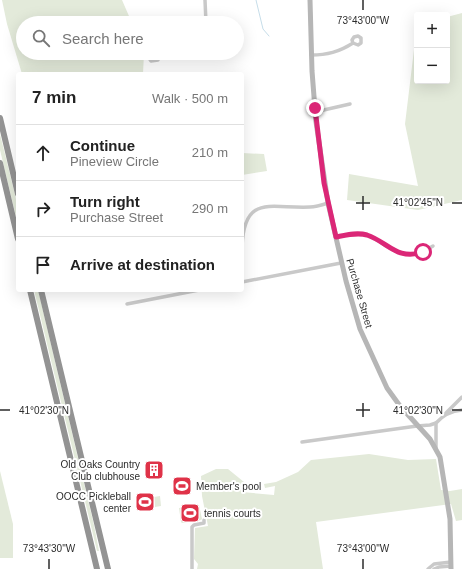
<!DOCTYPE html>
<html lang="en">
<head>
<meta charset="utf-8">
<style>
	body { margin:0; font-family:Helvetica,sans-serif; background:#f6f6f6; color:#222 }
	.controls { position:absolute; right:12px; top:12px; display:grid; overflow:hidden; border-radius:4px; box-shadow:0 4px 16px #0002 }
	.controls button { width:36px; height:36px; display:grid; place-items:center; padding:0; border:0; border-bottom:1px solid #e0e0e0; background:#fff; color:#222; font:20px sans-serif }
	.stop { position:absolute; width:12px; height:12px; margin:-9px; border:3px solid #db2777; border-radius:50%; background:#fff }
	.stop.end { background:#db2777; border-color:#fff; box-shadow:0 1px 4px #0008 }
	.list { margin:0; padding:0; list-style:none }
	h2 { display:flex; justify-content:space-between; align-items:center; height:52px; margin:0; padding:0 16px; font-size:17px }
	h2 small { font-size:13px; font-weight:400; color:#767676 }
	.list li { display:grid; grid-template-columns:26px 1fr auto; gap:12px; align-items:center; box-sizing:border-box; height:56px; padding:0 16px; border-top:1px solid #e0e0e0 }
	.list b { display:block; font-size:15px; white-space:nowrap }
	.list p { margin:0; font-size:13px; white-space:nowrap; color:#767676 }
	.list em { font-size:13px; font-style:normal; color:#767676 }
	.icon { flex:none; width:22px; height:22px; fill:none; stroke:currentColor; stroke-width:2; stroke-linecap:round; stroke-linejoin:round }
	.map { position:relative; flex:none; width:462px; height:569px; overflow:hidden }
	.search { position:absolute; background:#fff; box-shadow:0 4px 16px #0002; left:16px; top:16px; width:228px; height:44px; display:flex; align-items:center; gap:10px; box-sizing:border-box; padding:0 14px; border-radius:22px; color:#767676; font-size:15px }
	.panel { position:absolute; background:#fff; box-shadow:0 4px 16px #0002; left:16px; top:72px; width:228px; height:220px; border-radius:4px }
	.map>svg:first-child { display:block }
</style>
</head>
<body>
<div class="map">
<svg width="462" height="569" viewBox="0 0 462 569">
	<rect width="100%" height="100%" fill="#fff"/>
	<g fill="#e3eada">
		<path d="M2,0H122L132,23H23V53H144L143,74H22L7,24Z"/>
		<path d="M462,13V200L418,210L347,200L349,174L418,186L405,124L417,25V81H447V17Z"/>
		<path d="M0,134L18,207V225L0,150Z"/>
		<path d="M242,153L264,154L267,171L242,175Z"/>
		<path d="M34,290H38L94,525L99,551H97Z"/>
		<path d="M369,454L408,460L436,459L441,490L450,491L462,489V520L456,521L451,504L316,522L323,569H197L198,564L194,559L195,528L208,526L202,496L201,476L216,469H228L244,482L242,492L274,495L275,486L265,488L264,484L276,482L298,472L311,460Z"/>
		<path d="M0,471L13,524V558H0Z"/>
		<path d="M144,494L152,506L144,510L137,498Z"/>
		<path d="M160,496L161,506L155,507L154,497Z"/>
		<path d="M199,505L202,519L201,520L182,523L181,522L179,508Z"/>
	</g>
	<path fill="#c6dde9" d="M183,477L184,479L180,480H184L185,491H180L178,478Z"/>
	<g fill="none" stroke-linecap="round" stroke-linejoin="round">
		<path stroke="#c6dde9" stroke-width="1" d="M256,0L263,29L269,36"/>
		<g stroke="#c9c9c9" stroke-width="3.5">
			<path d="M205,0L206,23"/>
			<path d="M150,53L149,58L151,61L158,60L159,54"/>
			<path d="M159,54L166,53"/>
			<path d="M311,55C327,55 339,52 353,43L358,45L361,43V38L358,36L354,37L352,40L353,43"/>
			<path d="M315,112L350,104"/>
			<path d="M336,237C346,235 356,232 367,235C374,238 380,242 386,246C403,257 416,257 433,246"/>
			<path d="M242,247C244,193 271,209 310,207C316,207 322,205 328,203"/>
			<path d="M242,282L341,263"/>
			<path d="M127,304L199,290"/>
			<path d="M445,414L462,397"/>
			<path d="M302,442L417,426L430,425L436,423"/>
			<path d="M436,448V423C443,415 451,411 462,410"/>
			<path d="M192,569V527L194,525L204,523V520"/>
			<path d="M428,569L434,564L451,562"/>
			<path d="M434,569L439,567L451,566"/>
		</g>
		<path stroke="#b6b6b6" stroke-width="5" d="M310,0L312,71L316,122L328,203L346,281L360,329L387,388L400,406L430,439L440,457L450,519L451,569"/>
		<g stroke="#939393" stroke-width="6">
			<path d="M0,118L18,194"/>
			<path d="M0,163L18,239"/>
			<path d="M30,290L97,569"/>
			<path d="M41,290L108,569"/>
		</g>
	</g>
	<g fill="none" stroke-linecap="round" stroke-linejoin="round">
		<path stroke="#db2777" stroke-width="5" d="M315,108L324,183L336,237C346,235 357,232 367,235C388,242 397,261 423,252"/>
	</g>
	<path fill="none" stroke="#2c2c2c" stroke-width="1.5" d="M363,0V10M363,196V210M356,203H370M452,203H462M363,403V417M0,410H10M356,410H370M452,410H462M49,559V569M363,559V569"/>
	<defs>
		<symbol id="building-square" viewBox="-11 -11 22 22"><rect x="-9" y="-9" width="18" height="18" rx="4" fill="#df3248" stroke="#fff"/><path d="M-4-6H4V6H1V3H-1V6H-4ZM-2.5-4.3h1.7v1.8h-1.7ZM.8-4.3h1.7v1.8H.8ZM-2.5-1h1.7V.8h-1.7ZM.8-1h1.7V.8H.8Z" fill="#fff"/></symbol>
		<symbol id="stadium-square" viewBox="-11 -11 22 22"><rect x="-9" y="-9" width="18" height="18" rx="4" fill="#df3248" stroke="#fff"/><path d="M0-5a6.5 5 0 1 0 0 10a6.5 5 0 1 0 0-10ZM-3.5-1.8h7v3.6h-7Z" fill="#fff"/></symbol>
	</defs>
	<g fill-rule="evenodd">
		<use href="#building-square" x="143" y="459" width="22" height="22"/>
		<use href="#stadium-square" x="171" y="475" width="22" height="22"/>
		<use href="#stadium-square" x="134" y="491" width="22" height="22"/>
		<use href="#stadium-square" x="179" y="502" width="22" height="22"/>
	</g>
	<g text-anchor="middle" stroke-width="4" stroke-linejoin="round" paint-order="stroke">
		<g font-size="10" fill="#2c2c2c" stroke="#fff">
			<text transform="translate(360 293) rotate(74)" y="4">Purchase Street</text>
		</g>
		<g font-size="10" fill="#2c2c2c" stroke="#fff" text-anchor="end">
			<text x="140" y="468">Old Oaks Country<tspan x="140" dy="12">Club clubhouse</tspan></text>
			<text x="196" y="490" text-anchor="start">Member's pool</text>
			<text x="131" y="500">OOCC Pickleball<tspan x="131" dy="12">center</tspan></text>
			<text x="204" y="517" text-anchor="start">tennis courts</text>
		</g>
	</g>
	<g font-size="10" text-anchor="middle" fill="#2c2c2c" stroke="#fff" stroke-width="4" stroke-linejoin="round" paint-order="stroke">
		<text x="363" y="24">73°43'00"W</text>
		<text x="418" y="206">41°02'45"N</text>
		<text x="44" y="414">41°02'30"N</text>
		<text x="418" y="414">41°02'30"N</text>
		<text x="49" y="552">73°43'30"W</text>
		<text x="363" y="552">73°43'00"W</text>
	</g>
</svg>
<div class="controls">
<button>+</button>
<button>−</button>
</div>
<div class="stop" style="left:423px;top:252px"></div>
<div class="stop end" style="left:315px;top:108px"></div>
<div class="search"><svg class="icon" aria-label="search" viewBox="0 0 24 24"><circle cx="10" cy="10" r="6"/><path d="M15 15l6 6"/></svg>Search here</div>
<section class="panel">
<h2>7 min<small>Walk · 500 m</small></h2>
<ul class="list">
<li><svg class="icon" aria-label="ahead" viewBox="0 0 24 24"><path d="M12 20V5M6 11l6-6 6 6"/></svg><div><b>Continue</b><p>Pineview Circle</p></div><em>210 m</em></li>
<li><svg class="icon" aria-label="right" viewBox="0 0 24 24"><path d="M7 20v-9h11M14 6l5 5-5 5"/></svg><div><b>Turn right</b><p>Purchase Street</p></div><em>290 m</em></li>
<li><svg class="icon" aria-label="arrive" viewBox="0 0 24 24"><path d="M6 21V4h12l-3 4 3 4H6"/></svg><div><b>Arrive at destination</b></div></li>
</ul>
</section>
</div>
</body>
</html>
